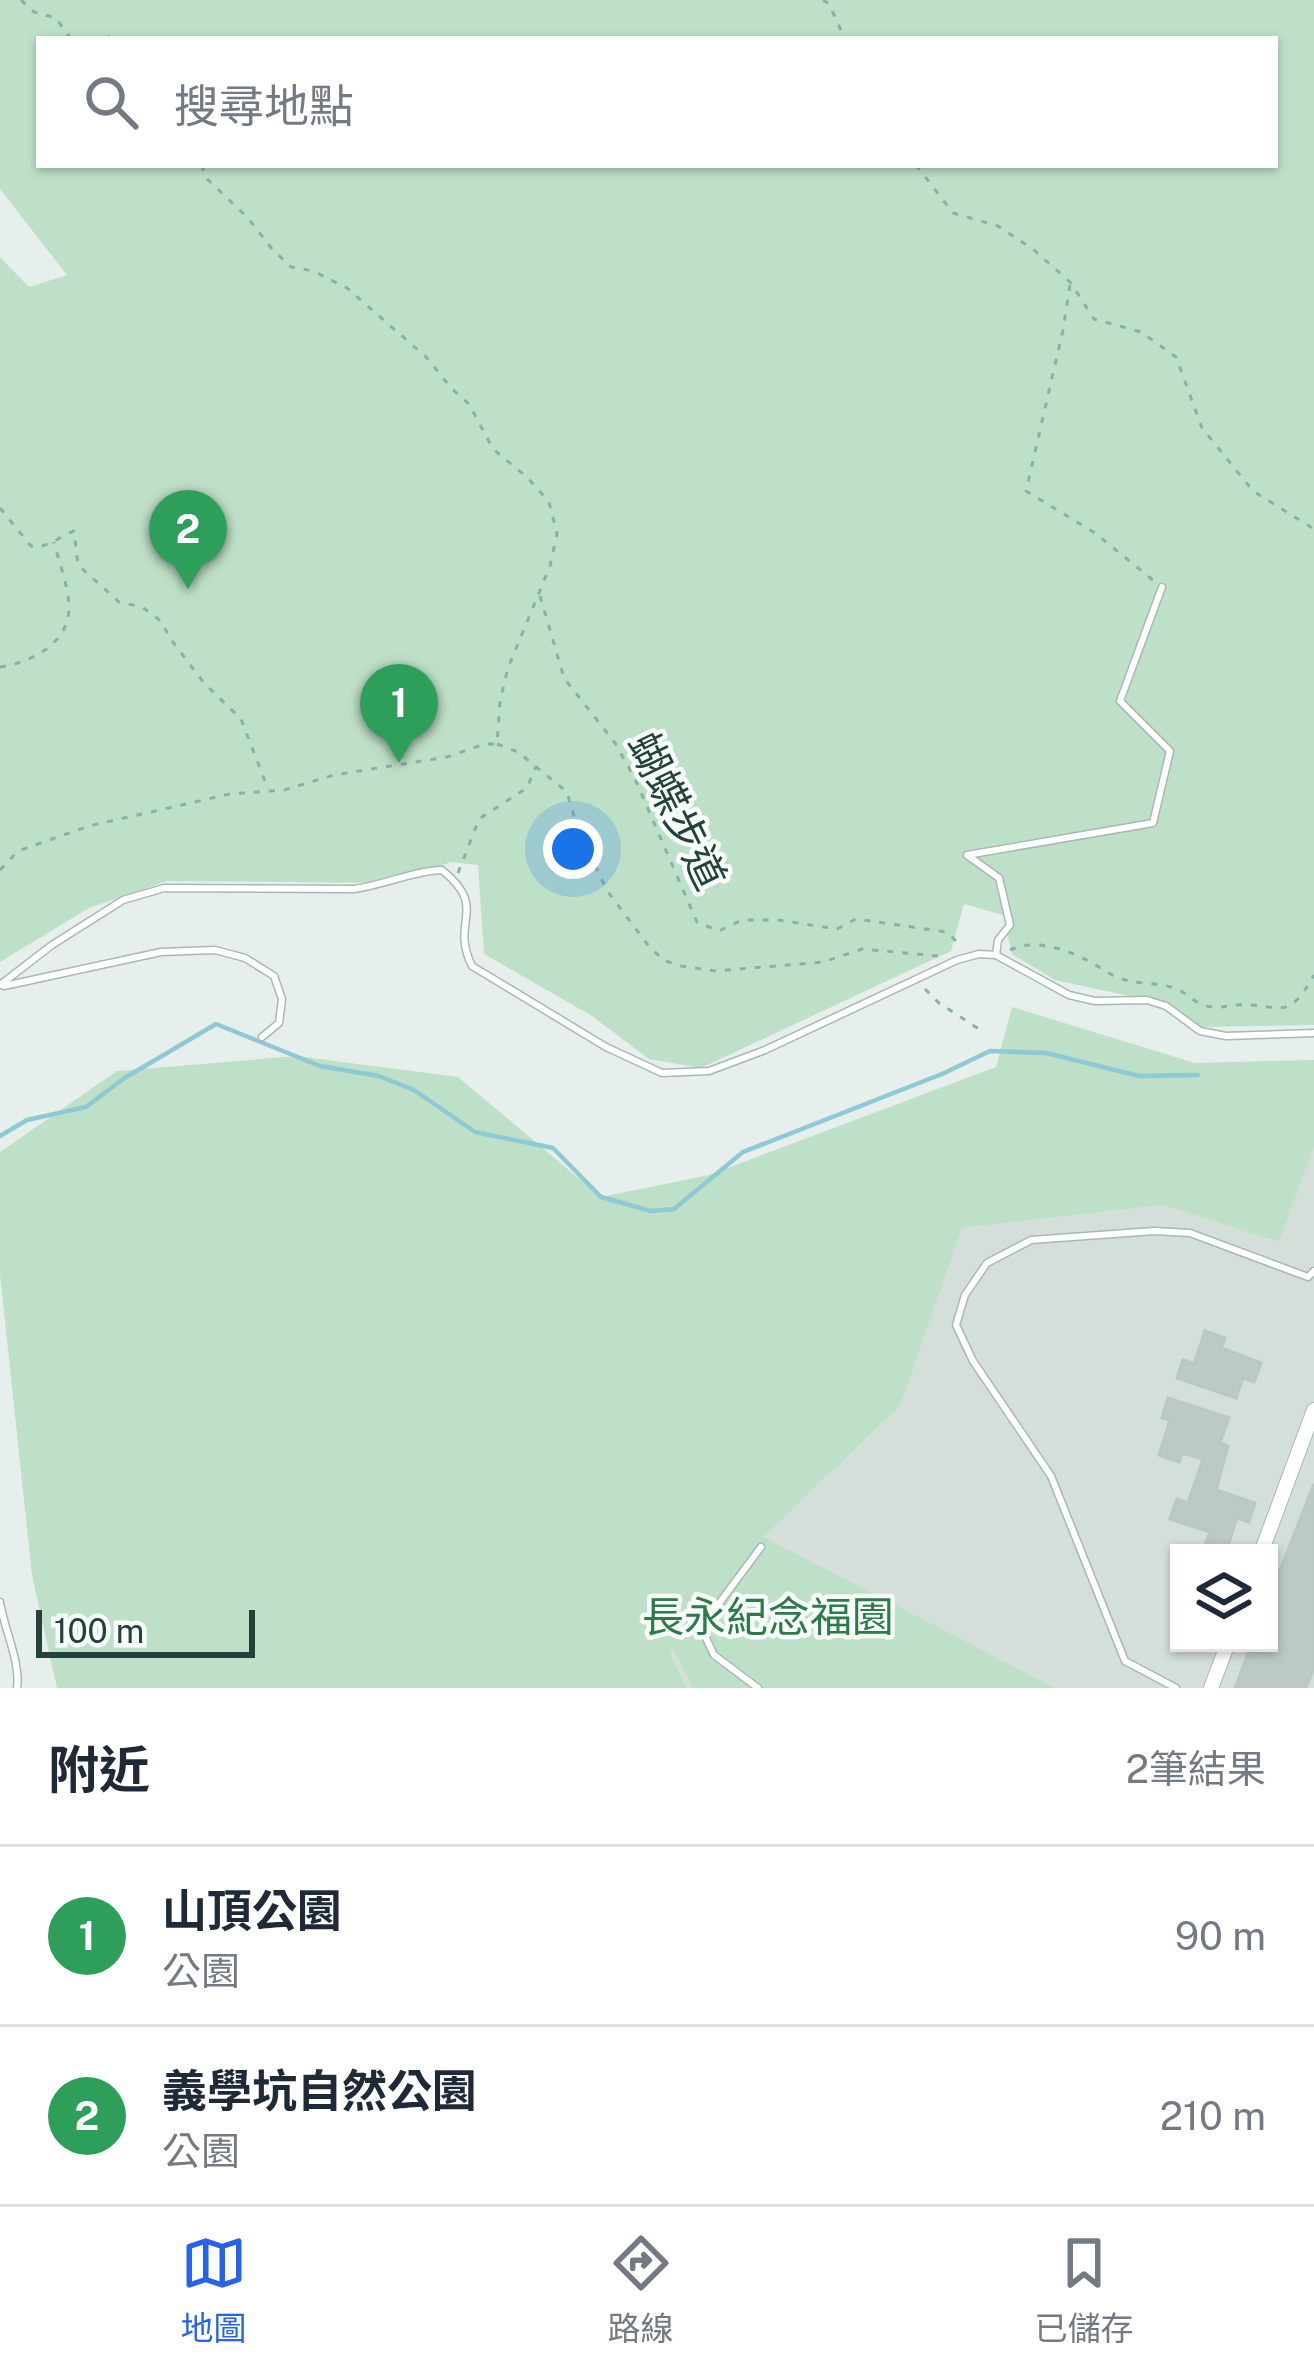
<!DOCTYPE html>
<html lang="zh-TW">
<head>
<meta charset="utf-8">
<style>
	body { margin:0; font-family:"Public Sans","Noto Sans TC",sans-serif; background:#f2f2f3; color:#1f2937 }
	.controls { position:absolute; right:36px; bottom:36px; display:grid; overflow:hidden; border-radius:0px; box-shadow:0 3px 9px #0004 }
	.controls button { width:108px; height:108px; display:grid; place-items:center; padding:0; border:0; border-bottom:3px solid #e0e1e3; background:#fff; color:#1f2937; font:60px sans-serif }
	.scale { position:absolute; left:36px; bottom:30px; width:219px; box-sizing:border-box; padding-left:12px; border:6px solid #24423a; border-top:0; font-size:33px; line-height:42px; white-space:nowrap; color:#24423a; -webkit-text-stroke:9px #f7fbf9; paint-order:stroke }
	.you { position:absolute; left:573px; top:849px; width:42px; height:42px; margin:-30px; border:9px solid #fff; border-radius:50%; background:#1a73e8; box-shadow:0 0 0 18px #1a73e833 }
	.badge { display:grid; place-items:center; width:78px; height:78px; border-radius:50%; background:#2563eb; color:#fff; font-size:39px; font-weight:700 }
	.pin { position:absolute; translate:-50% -99px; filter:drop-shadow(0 3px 6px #0008) }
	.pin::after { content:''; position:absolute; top:63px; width:42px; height:36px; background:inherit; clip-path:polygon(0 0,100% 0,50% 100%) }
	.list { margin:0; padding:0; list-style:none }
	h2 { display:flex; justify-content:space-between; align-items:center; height:156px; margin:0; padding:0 48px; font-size:51px }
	h2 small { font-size:39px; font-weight:400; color:#747a83 }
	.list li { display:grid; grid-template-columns:78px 1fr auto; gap:36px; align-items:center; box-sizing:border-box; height:180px; padding:0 48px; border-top:3px solid #e0e1e3 }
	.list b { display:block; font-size:45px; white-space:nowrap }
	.list p { margin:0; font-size:39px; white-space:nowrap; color:#747a83 }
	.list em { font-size:39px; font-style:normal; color:#747a83 }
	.icon { flex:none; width:66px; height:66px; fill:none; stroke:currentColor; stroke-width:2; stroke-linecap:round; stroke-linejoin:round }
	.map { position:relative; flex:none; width:1314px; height:1688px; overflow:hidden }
	.search { position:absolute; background:#fff; box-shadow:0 3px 9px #0004; left:36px; right:36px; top:36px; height:132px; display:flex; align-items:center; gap:30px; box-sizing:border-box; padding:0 42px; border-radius:0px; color:#747a83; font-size:45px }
	.sheet { height:516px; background:#fff }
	nav { display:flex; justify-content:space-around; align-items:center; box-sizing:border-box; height:168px; border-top:3px solid #e0e1e3; background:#fff; font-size:33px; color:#747a83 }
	nav a { display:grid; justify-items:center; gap:6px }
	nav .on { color:#2563eb }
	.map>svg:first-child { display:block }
</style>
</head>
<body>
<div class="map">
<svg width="1314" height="1688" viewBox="0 0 1314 1688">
	<rect width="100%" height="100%" fill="#e6efeb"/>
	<path fill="#d4dfda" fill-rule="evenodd" d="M1314,1147V1688H687L670,1653L729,1571L900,1406L961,1228L1163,1205L1279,1242ZM1179,1553H1269V1643H1179Z"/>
	<g fill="#bfe0c8" fill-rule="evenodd">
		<path d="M0,0H1314V1025L1201,1027L1152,1001L1055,980L1012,954L1003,915L964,904L951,951L701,1068L649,1059L592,1016L484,954L478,865L451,862L393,883L167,881L89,908L0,962V257L29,287L67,275L0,189ZM39,39H1275V165H39Z"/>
		<path d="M1012,1007L1195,1063L1314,1060V1147L1279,1242L1163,1205L962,1228L900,1406L764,1537L1055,1688H693L673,1649L670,1653L687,1688H57L32,1575L0,1274V1152L117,1071L297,1056L458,1077L601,1197L709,1175L996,1067Z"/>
	</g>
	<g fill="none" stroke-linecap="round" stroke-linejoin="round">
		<path stroke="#8ec9d4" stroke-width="4.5" d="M0,1136L27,1120L86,1107L123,1079L216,1024L320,1066L379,1076L414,1090L475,1132L553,1148L601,1197L651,1211L674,1209L743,1152L942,1074L990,1051L1046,1053L1139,1076L1198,1075"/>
	</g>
	<g fill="#bbcac4" stroke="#b8c9c2" stroke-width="3">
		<path d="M1205,1331L1225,1338L1221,1348L1261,1363L1254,1382L1243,1378L1236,1398L1177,1378L1183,1360L1194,1364Z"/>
		<path d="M1168,1398L1229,1418L1220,1443L1228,1446L1216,1490L1255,1503L1249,1522L1237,1518L1226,1552L1205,1545L1210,1532L1170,1519L1177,1499L1188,1503L1203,1459L1182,1453L1179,1462L1159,1455L1170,1420L1162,1418Z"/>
		<path d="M1314,1484V1668L1306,1688H1235L1252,1643H1269V1598Z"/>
	</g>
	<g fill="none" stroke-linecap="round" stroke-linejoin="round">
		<defs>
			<g id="lane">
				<path d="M996,955L998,940L1010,925L999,878L967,855L1153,823L1170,751L1120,701L1162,587"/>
				<path d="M0,985L52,945L123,900L164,888L354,889C385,885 412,871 442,870C490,909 449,920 472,966L606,1047L662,1073L709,1071L765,1050L957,960L979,954L996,955L1069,995L1095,1001L1147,1000L1166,1006L1200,1031L1226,1036L1314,1033"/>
				<path d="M4,986L161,952L215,950L245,958L274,976L282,999L279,1023L262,1037"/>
				<path d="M0,1602C4,1629 21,1663 17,1688"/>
				<path d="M758,1688L714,1655L705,1636L709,1617L761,1547"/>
				<path d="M1176,1688L1125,1661L1051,1476L973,1361L956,1325L965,1295L987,1263L1031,1240L1154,1231L1190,1233L1308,1277L1314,1271"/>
			</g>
			<g id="street">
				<path d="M1261,1553L1314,1410"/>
				<path d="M1211,1688L1228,1643"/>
			</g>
		</defs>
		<use href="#lane" stroke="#a8b8b2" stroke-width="9"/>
		<use href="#street" stroke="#a8b8b2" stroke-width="16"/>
		<g stroke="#86b3a5" stroke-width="3" stroke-dasharray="6 9" stroke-linecap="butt">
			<path d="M21,0L34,12L56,18L71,39"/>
			<path d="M823,0L829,4L845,39"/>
			<path d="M105,39L112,35L124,39"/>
			<path d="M202,165L205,177L248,218L272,249L291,267L313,271L347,288L426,357L452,389L469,404L493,449L528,478L549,502L557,534L550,566L508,668L500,701L497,744"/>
			<path d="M916,165L953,213L998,226L1034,250L1071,283L1094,319L1141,332L1176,357L1202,428L1253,491L1314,529"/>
			<path d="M1070,285L1063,330L1026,491L1095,533L1154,581"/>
			<path d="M0,508L31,546C45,550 60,536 74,531L78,565L119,602L142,607L162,622L169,637L204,683L241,719L268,789"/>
			<path d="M540,596L564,678L615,743L635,779L697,922L719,931L742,920H778L837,929L856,919L947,932L962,947"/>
			<path d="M0,667C30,663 68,644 69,609C69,588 59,562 54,542"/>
			<path d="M497,744L518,752L567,792L579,833L608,892L648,945L663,960L681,966L716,971L823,962L862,949L938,956"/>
			<path d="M0,870L18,851L89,826L230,794L284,790L334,775L447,757L485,744H495"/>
			<path d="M458,873L479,819L527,788L536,766"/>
			<path d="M1010,950C1035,938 1065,949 1089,961C1100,967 1111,976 1122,979C1140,985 1159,982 1177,989C1186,993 1192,1000 1201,1004C1215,1010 1223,1006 1237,1005C1281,1003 1287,1024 1314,975"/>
			<path d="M925,989L939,1003L979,1029"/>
		</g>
		<use href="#lane" stroke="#fff" stroke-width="6"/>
		<use href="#street" stroke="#fff" stroke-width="14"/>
	</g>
	<g text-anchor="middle" stroke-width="9" stroke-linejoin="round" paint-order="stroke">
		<g font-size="42" fill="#24423a" stroke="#f7fbf9">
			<text transform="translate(677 811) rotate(64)" y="15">蝴蝶步道</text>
		</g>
		<g font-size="42" fill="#2d7a4b" stroke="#f7fbf9">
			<text x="768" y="1632">長永紀念福園</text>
		</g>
	</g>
</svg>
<div class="controls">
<button><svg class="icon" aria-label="layers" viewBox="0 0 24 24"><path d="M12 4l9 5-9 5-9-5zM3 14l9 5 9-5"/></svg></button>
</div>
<div class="scale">100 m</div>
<div class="you"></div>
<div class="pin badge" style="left:399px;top:763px;background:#2e9e5b">1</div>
<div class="pin badge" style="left:188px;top:589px;background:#2e9e5b">2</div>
<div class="search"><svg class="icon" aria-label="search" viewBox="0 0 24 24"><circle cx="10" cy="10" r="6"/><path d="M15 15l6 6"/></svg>搜尋地點</div>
</div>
<section class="sheet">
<h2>附近<small>2筆結果</small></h2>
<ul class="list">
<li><span class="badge" style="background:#2e9e5b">1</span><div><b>山頂公園</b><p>公園</p></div><em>90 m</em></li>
<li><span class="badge" style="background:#2e9e5b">2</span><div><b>義學坑自然公園</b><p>公園</p></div><em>210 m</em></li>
</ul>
</section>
<nav>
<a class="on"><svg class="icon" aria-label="map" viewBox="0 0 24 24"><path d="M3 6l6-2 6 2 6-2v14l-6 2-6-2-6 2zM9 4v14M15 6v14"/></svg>地圖</a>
<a><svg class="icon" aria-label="directions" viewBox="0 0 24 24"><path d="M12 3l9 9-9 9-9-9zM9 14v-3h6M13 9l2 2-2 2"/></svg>路線</a>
<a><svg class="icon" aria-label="saved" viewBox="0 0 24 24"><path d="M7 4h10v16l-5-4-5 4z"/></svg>已儲存</a>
</nav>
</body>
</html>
